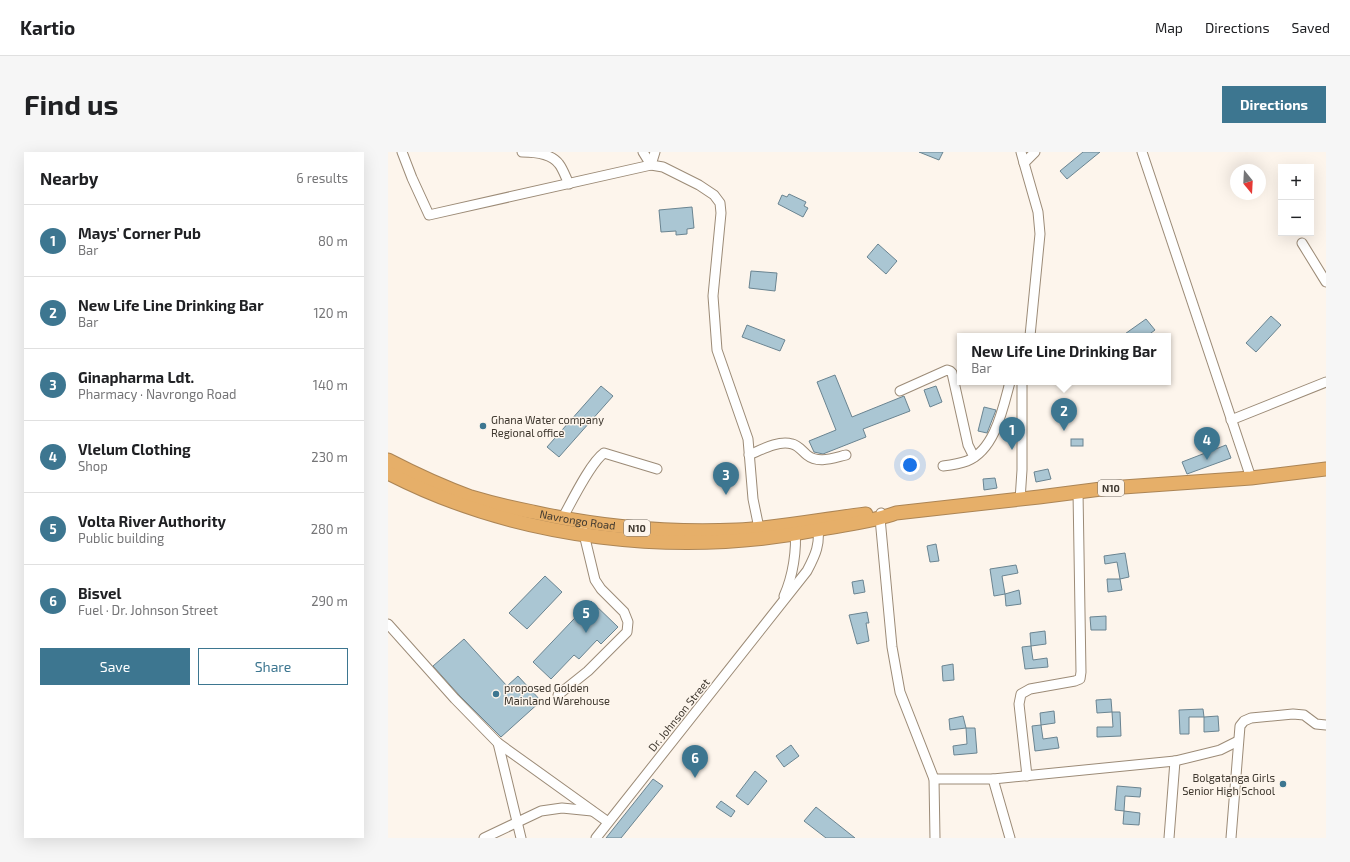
<!DOCTYPE html>
<html lang="en">
<head>
<meta charset="utf-8">
<style>
	body { margin:0; font-family:"Exo 2",sans-serif; background:#f6f6f6; color:#202124 }
	.controls { position:absolute; right:12px; top:12px; display:grid; overflow:hidden; border-radius:0px; box-shadow:0 4px 16px #0002 }
	.controls button { width:36px; height:36px; display:grid; place-items:center; padding:0; border:0; border-bottom:1px solid #e0e0e0; background:#fff; color:#202124; font:20px sans-serif }
	.compass { position:absolute; left:842px; top:12px; width:36px; height:36px; border-radius:50%; background:#fff; box-shadow:0 4px 16px #0002; rotate:162deg }
	.you { position:absolute; left:522px; top:313px; width:14px; height:14px; margin:-10px; border:3px solid #fff; border-radius:50%; background:#1a73e8; box-shadow:0 0 0 6px #1a73e833 }
	.badge { display:grid; place-items:center; width:26px; height:26px; border-radius:50%; background:#3d7690; color:#fff; font-size:13px; font-weight:700 }
	.pin { position:absolute; translate:-50% -33px; filter:drop-shadow(0 1px 2px #0008) }
	.pin::after { content:''; position:absolute; top:21px; width:14px; height:12px; background:inherit; clip-path:polygon(0 0,100% 0,50% 100%) }
	.popup { position:absolute; left:569px; top:181px; width:214px; height:52px; box-sizing:border-box; display:grid; place-content:center; border-radius:0px; background:#fff; filter:drop-shadow(0 1px 3px #0005); font-size:13px; white-space:nowrap; color:#757577 }
	.popup b { font-size:15px; color:#202124 }
	.popup::after { content:''; position:absolute; left:50%; top:100%; margin-left:-8px; border:8px solid transparent; border-top-color:#fff }
	.list { margin:0; padding:0; list-style:none }
	h2 { display:flex; justify-content:space-between; align-items:center; height:52px; margin:0; padding:0 16px; font-size:17px }
	h2 small { font-size:13px; font-weight:400; color:#757577 }
	.list li { display:grid; grid-template-columns:26px 1fr auto; gap:12px; align-items:center; box-sizing:border-box; height:72px; padding:0 16px; border-top:1px solid #e0e0e0 }
	.list b { display:block; font-size:15px; white-space:nowrap }
	.list p { margin:0; font-size:13px; white-space:nowrap; color:#757577 }
	.list em { font-size:13px; font-style:normal; color:#757577 }
	.actions { display:flex; gap:8px; padding:12px 16px }
	.actions a { flex:1; padding:9px 0; border:1px solid #3d7690; border-radius:0px; text-align:center; font-size:14px; color:#3d7690 }
	.actions .main { background:#3d7690; color:#fff }
	.map { position:relative; flex:none; width:938px; height:686px; overflow:hidden; border-radius:0px }
	header { display:flex; align-items:center; gap:24px; box-sizing:border-box; height:56px; padding:0 20px; background:#fff; border-bottom:1px solid #e0e0e0 }
	header strong { font-size:19px }
	nav { display:flex; gap:22px; margin-inline-start:auto; font-size:14px }
	.intro { display:flex; align-items:center; justify-content:space-between; box-sizing:border-box; height:96px; padding:0 24px }
	h1 { margin:0; font-size:28px }
	.button { padding:10px 18px; border-radius:0px; background:#3d7690; color:#fff; font-size:14px; font-weight:700 }
	main { display:flex; gap:24px; padding:0 24px }
	aside { flex:1; background:#fff; border-radius:0px; box-shadow:0 4px 16px #0002 }
	.map>svg:first-child { display:block }
</style>
</head>
<body>
<header>
<strong>Kartio</strong>
<nav><a>Map</a><a>Directions</a><a>Saved</a></nav>
</header>
<div class="intro"><h1>Find us</h1><a class="button">Directions</a></div>
<main>
<aside>
<h2>Nearby<small>6 results</small></h2>
<ul class="list">
<li><span class="badge">1</span><div><b>Mays' Corner Pub</b><p>Bar</p></div><em>80 m</em></li>
<li><span class="badge">2</span><div><b>New Life Line Drinking Bar</b><p>Bar</p></div><em>120 m</em></li>
<li><span class="badge">3</span><div><b>Ginapharma Ldt.</b><p>Pharmacy · Navrongo Road</p></div><em>140 m</em></li>
<li><span class="badge">4</span><div><b>Vlelum Clothing</b><p>Shop</p></div><em>230 m</em></li>
<li><span class="badge">5</span><div><b>Volta River Authority</b><p>Public building</p></div><em>280 m</em></li>
<li><span class="badge">6</span><div><b>Bisvel</b><p>Fuel · Dr. Johnson Street</p></div><em>290 m</em></li>
</ul>
<div class="actions"><a class="main">Save</a><a>Share</a></div>
</aside>
<div class="map">
<svg width="938" height="686" viewBox="0 0 938 686">
	<rect width="100%" height="100%" fill="#fdf5ec"/>
	<g fill="#aac6d3" stroke="#6a8491">
		<path d="M531,0H555L551,8Z"/>
		<path d="M695,0H712L679,27L672,19Z"/>
		<path d="M401,42L418,50L416,54L420,56L415,65L390,52L394,43L399,45Z"/>
		<path d="M304,55L306,76L299,77V82L288,83V79L273,80L271,58Z"/>
		<path d="M490,92L509,109L498,122L479,105Z"/>
		<path d="M363,119L389,121L387,139L361,136Z"/>
		<path d="M883,164L893,173L868,200L858,191Z"/>
		<path d="M758,167L767,178L759,184H734Z"/>
		<path d="M359,173L397,188L392,199L354,185Z"/>
		<path d="M447,223L464,265L516,244L522,259L475,277L478,285L435,302L426,300L421,289L448,278L429,230Z"/>
		<path d="M213,234L225,244L171,305L159,295Z"/>
		<path d="M548,234L554,250L542,255L536,238Z"/>
		<path d="M596,255L608,258L599,281L590,279Z"/>
		<rect x="683" y="287" width="12" height="7"/>
		<path d="M838,293L843,306L799,322L794,310Z"/>
		<path d="M660,317L663,327L648,330L646,320Z"/>
		<path d="M607,326L609,336L596,338L595,327Z"/>
		<path d="M548,392L551,409L542,410L539,394Z"/>
		<path d="M737,401L741,425L732,427L729,410L717,412L716,404Z"/>
		<path d="M628,413L630,421L614,424L617,442L606,444L602,417Z"/>
		<path d="M157,424L174,440L139,477L121,461Z"/>
		<path d="M719,427H732L734,438L720,440Z"/>
		<path d="M475,428L477,440L466,442L464,430Z"/>
		<path d="M631,438L633,452L618,454L617,442Z"/>
		<path d="M203,449L230,475L213,492L209,488L191,507L186,503L163,527L145,510Z"/>
		<path d="M479,460L481,471H478L481,489L469,492L461,463Z"/>
		<path d="M718,464V478H703L702,465Z"/>
		<path d="M657,479L658,492L643,494L642,481Z"/>
		<path d="M76,487L119,534L130,524L153,549L113,585L71,543L45,514Z"/>
		<path d="M643,494L645,508L659,506L660,515L637,517L634,495Z"/>
		<path d="M565,512L566,528L555,529L554,514Z"/>
		<path d="M723,547L724,560L709,561L708,548Z"/>
		<path d="M815,557L816,565H801V582H792L791,558Z"/>
		<path d="M666,559L667,571L653,573L652,561Z"/>
		<path d="M724,560H732L733,584L709,585V575H725Z"/>
		<path d="M575,564L578,576L562,578L561,567Z"/>
		<path d="M830,564L831,579L816,580V565Z"/>
		<path d="M653,573L655,587L669,585L671,596L647,599L644,574Z"/>
		<path d="M578,576H587L589,601L566,603L565,594L579,592Z"/>
		<path d="M403,593L411,604L396,615L388,604Z"/>
		<path d="M367,619L379,629L360,653L348,644Z"/>
		<path d="M265,627L275,634L233,686H218Z"/>
		<path d="M729,634L753,636L752,645L737,644L736,659L727,658Z"/>
		<path d="M333,649L347,659L343,665L328,655Z"/>
		<path d="M428,655L467,686H438L416,669Z"/>
		<path d="M736,659L752,661L751,673L735,672Z"/>
	</g>
	<g fill="none" stroke-linecap="round" stroke-linejoin="round">
		<defs>
			<g id="minor">
				<path d="M14,0L24,26L41,63L263,13L267,0"/>
				<path d="M134,0C146,0 163,1 171,12C175,17 178,26 181,32"/>
				<path d="M255,0L263,13L275,15L311,33L326,43L332,51L333,61L325,144L329,198L360,287L365,347L371,376"/>
				<path d="M633,0L636,11"/>
				<path d="M754,0L863,326"/>
				<path d="M914,91L938,130"/>
				<path d="M642,184L652,82L650,60L636,11L647,0"/>
				<path d="M512,239L559,218L562,219L564,221L580,293L586,305"/>
				<path d="M843,268L938,230"/>
				<path d="M361,303C373,298 390,288 404,292C410,293 414,299 419,303C430,312 445,306 458,303"/>
				<path d="M555,314C563,313 571,312 579,309C607,298 615,256 622,230"/>
				<path d="M632,348L634,318V230"/>
				<path d="M493,361L492,366L504,495L512,540L546,627L547,686"/>
				<path d="M174,367C183,351 202,311 216,301L269,317"/>
				<path d="M396,444C405,424 409,398 407,376"/>
				<path d="M0,472L67,547L110,591L220,670"/>
				<path d="M170,543L200,519L239,480L240,470L236,460L213,437L207,428L195,378"/>
				<path d="M110,591L133,686"/>
				<path d="M639,624L631,552L633,542L642,537L687,529L692,527L693,520L690,340"/>
				<path d="M546,627H605L787,609L832,598L850,589"/>
				<path d="M605,627L622,686"/>
				<path d="M96,686L153,659L174,656L204,659"/>
				<path d="M208,686L419,419C428,402 432,393 430,373"/>
				<path d="M781,686L787,609"/>
				<path d="M843,686L852,574L856,569L863,566L905,562L916,563L928,572L938,573"/>
			</g>
			<g id="highway">
				<path id="s1" d="M0,308C27,322 55,335 83,345C103,351 124,356 145,360C212,375 280,381 349,378C392,376 435,367 478,362"/>
				<path d="M0,321C130,388 291,406 434,377C459,372 484,370 508,361L651,345L721,336L863,326L938,317"/>
			</g>
		</defs>
		<use href="#minor" stroke="#9c8b77" stroke-width="11"/>
		<use href="#highway" stroke="#ac8555" stroke-width="15"/>
		<use href="#minor" stroke="#fff" stroke-width="9"/>
		<use href="#highway" stroke="#e6af69" stroke-width="13"/>
	</g>
	<g fill="#3d7690" stroke="#fdf5ec" stroke-width="1.5">
		<circle cx="95" cy="274" r="4"/>
		<circle cx="108" cy="542" r="4"/>
		<circle cx="895" cy="632" r="4"/>
	</g>
	<g text-anchor="middle" stroke-width="3" stroke-linejoin="round" paint-order="stroke">
		<g fill="#fdf5ec" stroke="#787168" stroke-width="1">
			<rect x="710" y="328" width="26" height="16" rx="3"/>
			<rect x="236" y="368" width="26" height="16" rx="3"/>
		</g>
		<g font-size="10" font-weight="bold" fill="#3f382f">
			<text x="723" y="340">N10</text>
			<text x="249" y="380">N10</text>
		</g>
		<g font-size="11" fill="#3f382f" stroke="#fdf5ec" text-anchor="start">
			<text x="103" y="272">Ghana Water company<tspan x="103" dy="13">Regional office</tspan></text>
			<text x="116" y="540">proposed Golden<tspan x="116" dy="13">Mainland Warehouse</tspan></text>
			<text x="887" y="630" text-anchor="end">Bolgatanga Girls<tspan x="887" dy="13">Senior High School</tspan></text>
		</g>
		<g font-size="11" fill="#3f382f" stroke="#fdf5ec">
			<text dy="4" stroke="none"><textPath href="#s1" startOffset="200">Navrongo Road</textPath></text>
			<text transform="translate(291 563) rotate(-51)" y="4">Dr. Johnson Street</text>
		</g>
	</g>
</svg>
<div class="controls">
<button>+</button>
<button>−</button>
</div>
<svg class="compass" viewBox="-18 -18 36 36"><path d="M0-13l5 13h-10z" fill="#e53935"/><path d="M0 13l5-13h-10z" fill="#757577"/></svg>
<div class="you"></div>
<div class="pin badge" style="left:624px;top:298px">1</div>
<div class="pin badge" style="left:676px;top:279px">2</div>
<div class="popup"><b>New Life Line Drinking Bar</b>Bar</div>
<div class="pin badge" style="left:338px;top:343px">3</div>
<div class="pin badge" style="left:819px;top:308px">4</div>
<div class="pin badge" style="left:198px;top:481px">5</div>
<div class="pin badge" style="left:307px;top:626px">6</div>
</div>
</main>
</body>
</html>
